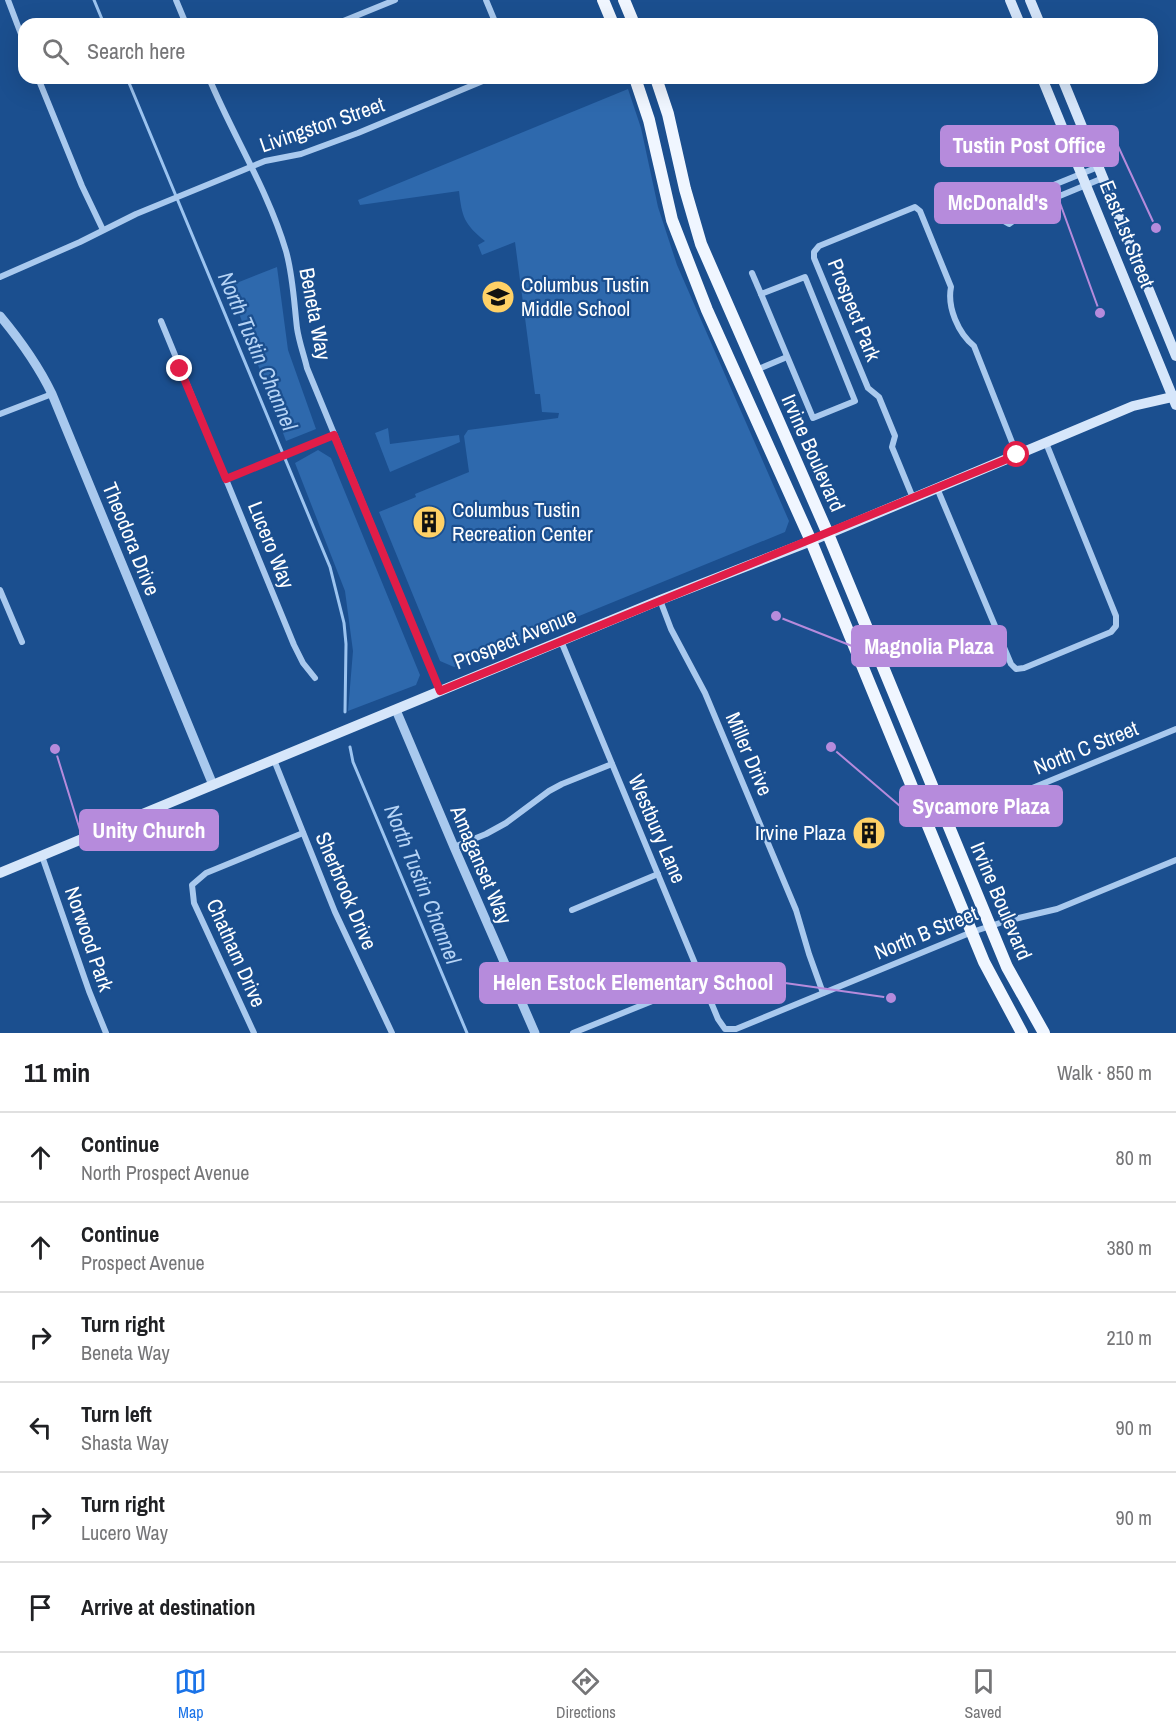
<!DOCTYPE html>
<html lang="en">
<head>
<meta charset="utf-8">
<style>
	body { margin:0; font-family:"Archivo Narrow",sans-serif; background:#f2f2f2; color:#202124 }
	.stop { position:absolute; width:18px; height:18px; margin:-14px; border:4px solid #e11d48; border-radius:50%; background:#fff }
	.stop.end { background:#e11d48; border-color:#fff; box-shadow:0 2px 6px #0008 }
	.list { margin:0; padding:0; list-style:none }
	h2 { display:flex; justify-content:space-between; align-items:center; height:78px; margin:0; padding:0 24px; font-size:26px }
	h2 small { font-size:20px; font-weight:400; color:#757577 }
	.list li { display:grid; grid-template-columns:39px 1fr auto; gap:18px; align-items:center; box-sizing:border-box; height:90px; padding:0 24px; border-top:2px solid #e0e0e0 }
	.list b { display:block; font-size:22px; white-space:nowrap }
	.list p { margin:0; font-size:20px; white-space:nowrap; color:#757577 }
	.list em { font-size:20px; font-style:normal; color:#757577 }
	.icon { flex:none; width:33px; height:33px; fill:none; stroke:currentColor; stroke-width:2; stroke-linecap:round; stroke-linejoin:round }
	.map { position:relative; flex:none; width:1176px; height:1033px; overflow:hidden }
	.search { position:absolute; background:#fff; box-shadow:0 6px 24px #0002; left:18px; right:18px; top:18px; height:66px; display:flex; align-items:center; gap:15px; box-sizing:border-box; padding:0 21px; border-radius:18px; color:#757577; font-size:22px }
	.sheet { height:618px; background:#fff }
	nav { display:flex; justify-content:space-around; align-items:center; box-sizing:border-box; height:84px; border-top:2px solid #e0e0e0; background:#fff; font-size:16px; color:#757577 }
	nav a { display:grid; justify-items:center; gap:3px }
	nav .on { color:#1a73e8 }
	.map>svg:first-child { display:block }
</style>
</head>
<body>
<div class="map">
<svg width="1176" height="1033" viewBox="0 0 1176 1033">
	<rect width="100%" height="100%" fill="#1b4f8f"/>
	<g fill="#2e69ad">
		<path d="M628,89L641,128L658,207L677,265L789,521L785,532L454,667L440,661L379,512L416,497L415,494L469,472L464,436L468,430L558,418L559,413L542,412L540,394H535L515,242L482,255L478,245L485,241C464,224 462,217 459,191L360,205L358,200Z"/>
		<path d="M277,267L288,350L316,429L286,441L229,286Z"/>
		<path d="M388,428L390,444L459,435L460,442L390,472L375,433Z"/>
		<path d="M318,450L331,458L420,675L416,685L348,711L353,651L345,591L295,463Z"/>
	</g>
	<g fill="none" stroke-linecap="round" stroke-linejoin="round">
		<g stroke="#9cc4f0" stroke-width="3">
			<path d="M94,0L104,24"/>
			<path d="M127,78L330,567L344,623L346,644L345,712"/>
			<path d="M350,747L353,762L467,1033"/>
		</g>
		<g stroke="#a9c9ee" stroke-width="6">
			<path d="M8,0L24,42"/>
			<path d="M176,0L186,24"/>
			<path d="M486,0L496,24"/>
			<path d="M336,24L395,0"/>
			<path d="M38,78L82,186L103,230"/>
			<path d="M209,78C233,136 268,190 286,251C293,276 294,302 297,328C299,342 304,355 307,368L440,691"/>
			<path d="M1098,167L1029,195L1002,202L999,209L1002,220L1009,224L1033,207L1103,178"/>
			<path d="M752,273L761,294"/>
			<path d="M0,277L80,242L136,214L241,171L265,161L301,154L358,133L490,78"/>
			<path d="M805,277L855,401L813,418L761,294Z"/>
			<path d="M161,321L294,645L303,663L315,678"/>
			<path d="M756,370L787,357"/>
			<path d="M0,414L52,394"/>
			<path d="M226,479L334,435"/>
			<path d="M937,488L1011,664L1016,669L1024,668L1111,632L1116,626V616L1046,443"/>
			<path d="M913,498L892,447L895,436L879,397L868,388L814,258V252L819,246L915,207L920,211L951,287C947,307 958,333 974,346L1017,455"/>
			<path d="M0,590L22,642"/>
			<path d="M660,600L671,629L705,693L796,910L809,954L823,993"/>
			<path d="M561,641L718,1019L725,1029H736L972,932L1006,921L1057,909L1176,860"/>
			<path d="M274,760L335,912L392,1033"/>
			<path d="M1008,798L1176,729"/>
			<path d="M454,847L486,834L506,823L549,791L562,784L612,764"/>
			<path d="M42,856L89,991L106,1033"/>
			<path d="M572,910L658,874"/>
			<path d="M254,1033L194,903L192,885L206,873L303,833"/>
			<path d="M573,1033L702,981"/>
		</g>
		<g stroke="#a9c9ee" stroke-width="9">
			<path d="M0,316C20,340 38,365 52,394L213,785"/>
			<path d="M396,710L454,847L535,1033"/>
		</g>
		<g stroke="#d6e6fa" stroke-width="10">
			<path d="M1010,0L1020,24"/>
			<path d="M1030,0L1040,24"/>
			<path d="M1042,78L1176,405"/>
			<path d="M1062,78L1176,356"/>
			<path d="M0,873L660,600L811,541L1133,406L1176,396"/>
		</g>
		<g stroke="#f0f6ff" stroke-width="12">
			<path d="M603,0L613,24"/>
			<path d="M624,0L634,24"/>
			<path d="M635,78L649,120L672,220L707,310L811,541L984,962L1022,1033"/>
			<path d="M656,78L668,114L685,189L701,244L828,534L1007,967L1044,1033"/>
		</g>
	</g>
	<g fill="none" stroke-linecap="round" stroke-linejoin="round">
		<path stroke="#e11d48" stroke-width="8" d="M180,369L226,479L334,435L440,691L1017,455"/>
	</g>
	<defs>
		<symbol id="school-disc" viewBox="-11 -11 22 22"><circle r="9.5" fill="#ffd166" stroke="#1b4f8f"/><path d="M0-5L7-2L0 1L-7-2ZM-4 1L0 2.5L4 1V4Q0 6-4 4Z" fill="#111"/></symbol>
		<symbol id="building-disc" viewBox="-11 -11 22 22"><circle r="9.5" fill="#ffd166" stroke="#1b4f8f"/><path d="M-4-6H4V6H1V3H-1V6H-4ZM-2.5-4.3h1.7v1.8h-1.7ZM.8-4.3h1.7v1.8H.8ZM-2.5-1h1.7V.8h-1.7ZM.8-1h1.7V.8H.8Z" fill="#111"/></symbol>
	</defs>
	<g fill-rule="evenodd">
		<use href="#school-disc" x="479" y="278" width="38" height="38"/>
		<use href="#building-disc" x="410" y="503" width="38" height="38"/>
		<use href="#building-disc" x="850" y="814" width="38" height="38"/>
	</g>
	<g text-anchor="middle" stroke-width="4.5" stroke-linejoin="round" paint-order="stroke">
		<g font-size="21" fill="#fff" stroke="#1b4f8f">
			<text transform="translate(322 125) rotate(-19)" y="7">Livingston Street</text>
			<text transform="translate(1127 234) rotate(68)" y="7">East 1st Street</text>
			<text transform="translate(854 310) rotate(68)" y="7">Prospect Park</text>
			<text transform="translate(315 314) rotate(79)" y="7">Beneta Way</text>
			<text transform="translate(813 453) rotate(66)" y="7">Irvine Boulevard</text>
			<text transform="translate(131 539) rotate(68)" y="7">Theodora Drive</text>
			<text transform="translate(271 545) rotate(68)" y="7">Lucero Way</text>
			<text transform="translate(515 639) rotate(-22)" y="7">Prospect Avenue</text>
			<text transform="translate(1086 748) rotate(-22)" y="7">North C Street</text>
			<text transform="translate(749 754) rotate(67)" y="7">Miller Drive</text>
			<text transform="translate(657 829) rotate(67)" y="7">Westbury Lane</text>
			<text transform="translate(481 865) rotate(67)" y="7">Amaganset Way</text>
			<text transform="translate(346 891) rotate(67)" y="7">Sherbrook Drive</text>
			<text transform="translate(1001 901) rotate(67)" y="7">Irvine Boulevard</text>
			<text transform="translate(926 933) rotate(-22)" y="7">North B Street</text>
			<text transform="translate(89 939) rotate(71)" y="7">Norwood Park</text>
			<text transform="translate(236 953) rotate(66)" y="7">Chatham Drive</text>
		</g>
		<g font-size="21" fill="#fff" stroke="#1b4f8f" text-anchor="start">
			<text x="521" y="292">Columbus Tustin<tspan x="521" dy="24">Middle School</tspan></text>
			<text x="452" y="517">Columbus Tustin<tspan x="452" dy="24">Recreation Center</tspan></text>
			<text x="846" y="840" text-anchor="end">Irvine Plaza</text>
		</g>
		<g font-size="22" font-style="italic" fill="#b5d3f5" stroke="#1b4f8f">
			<text transform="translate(258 351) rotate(67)" y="8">North Tustin Channel</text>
			<text transform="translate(423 884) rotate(68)" y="8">North Tustin Channel</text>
		</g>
	</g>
	<path fill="none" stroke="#b68bdc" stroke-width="2" d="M1156 228L1118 146M1100 313L1060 203M776 616L852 646M831 747L900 806M55 749L80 830M891 998L785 983"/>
	<g fill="#b68bdc" stroke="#1b4f8f" stroke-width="2">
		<circle cx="1156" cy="228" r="6"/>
		<circle cx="1100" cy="313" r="6"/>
		<circle cx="776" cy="616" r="6"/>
		<circle cx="831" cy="747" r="6"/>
		<circle cx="55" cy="749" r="6"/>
		<circle cx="891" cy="998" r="6"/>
	</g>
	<g fill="#b68bdc" stroke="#b68bdc" stroke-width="2">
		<rect x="941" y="126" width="177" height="40" rx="6"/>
		<rect x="935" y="183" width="125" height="40" rx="6"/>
		<rect x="852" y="626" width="154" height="40" rx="6"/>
		<rect x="900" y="786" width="162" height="40" rx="6"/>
		<rect x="80" y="810" width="138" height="40" rx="6"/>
		<rect x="480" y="963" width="305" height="40" rx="6"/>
	</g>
	<g font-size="22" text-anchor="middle" font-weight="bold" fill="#fff">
		<text x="1029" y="153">Tustin Post Office</text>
		<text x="998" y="210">McDonald's</text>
		<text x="929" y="654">Magnolia Plaza</text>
		<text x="981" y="814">Sycamore Plaza</text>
		<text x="149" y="838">Unity Church</text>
		<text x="633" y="990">Helen Estock Elementary School</text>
	</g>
</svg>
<div class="stop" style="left:1017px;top:455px"></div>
<div class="stop end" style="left:180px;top:369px"></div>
<div class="search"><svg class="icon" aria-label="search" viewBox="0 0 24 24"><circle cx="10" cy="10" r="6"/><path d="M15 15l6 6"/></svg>Search here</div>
</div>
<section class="sheet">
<h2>11 min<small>Walk · 850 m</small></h2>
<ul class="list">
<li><svg class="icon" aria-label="ahead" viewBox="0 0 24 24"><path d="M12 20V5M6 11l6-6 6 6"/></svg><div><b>Continue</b><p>North Prospect Avenue</p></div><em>80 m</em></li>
<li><svg class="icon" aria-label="ahead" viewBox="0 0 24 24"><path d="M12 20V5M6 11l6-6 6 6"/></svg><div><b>Continue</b><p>Prospect Avenue</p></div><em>380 m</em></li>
<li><svg class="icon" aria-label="right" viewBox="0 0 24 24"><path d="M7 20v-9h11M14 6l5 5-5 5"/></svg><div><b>Turn right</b><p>Beneta Way</p></div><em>210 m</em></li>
<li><svg class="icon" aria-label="left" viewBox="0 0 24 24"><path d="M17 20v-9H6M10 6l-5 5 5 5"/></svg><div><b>Turn left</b><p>Shasta Way</p></div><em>90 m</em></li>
<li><svg class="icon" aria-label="right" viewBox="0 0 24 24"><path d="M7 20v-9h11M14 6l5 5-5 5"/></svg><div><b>Turn right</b><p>Lucero Way</p></div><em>90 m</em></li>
<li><svg class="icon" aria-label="arrive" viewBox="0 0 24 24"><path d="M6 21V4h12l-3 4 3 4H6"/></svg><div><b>Arrive at destination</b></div></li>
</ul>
</section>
<nav>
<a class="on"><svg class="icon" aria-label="map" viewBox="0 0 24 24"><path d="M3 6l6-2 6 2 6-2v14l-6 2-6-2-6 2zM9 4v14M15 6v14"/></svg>Map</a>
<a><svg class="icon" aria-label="directions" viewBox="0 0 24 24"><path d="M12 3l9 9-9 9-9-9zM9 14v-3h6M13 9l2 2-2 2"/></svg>Directions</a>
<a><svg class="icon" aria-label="saved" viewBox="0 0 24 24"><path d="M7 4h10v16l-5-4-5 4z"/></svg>Saved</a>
</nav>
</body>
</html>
